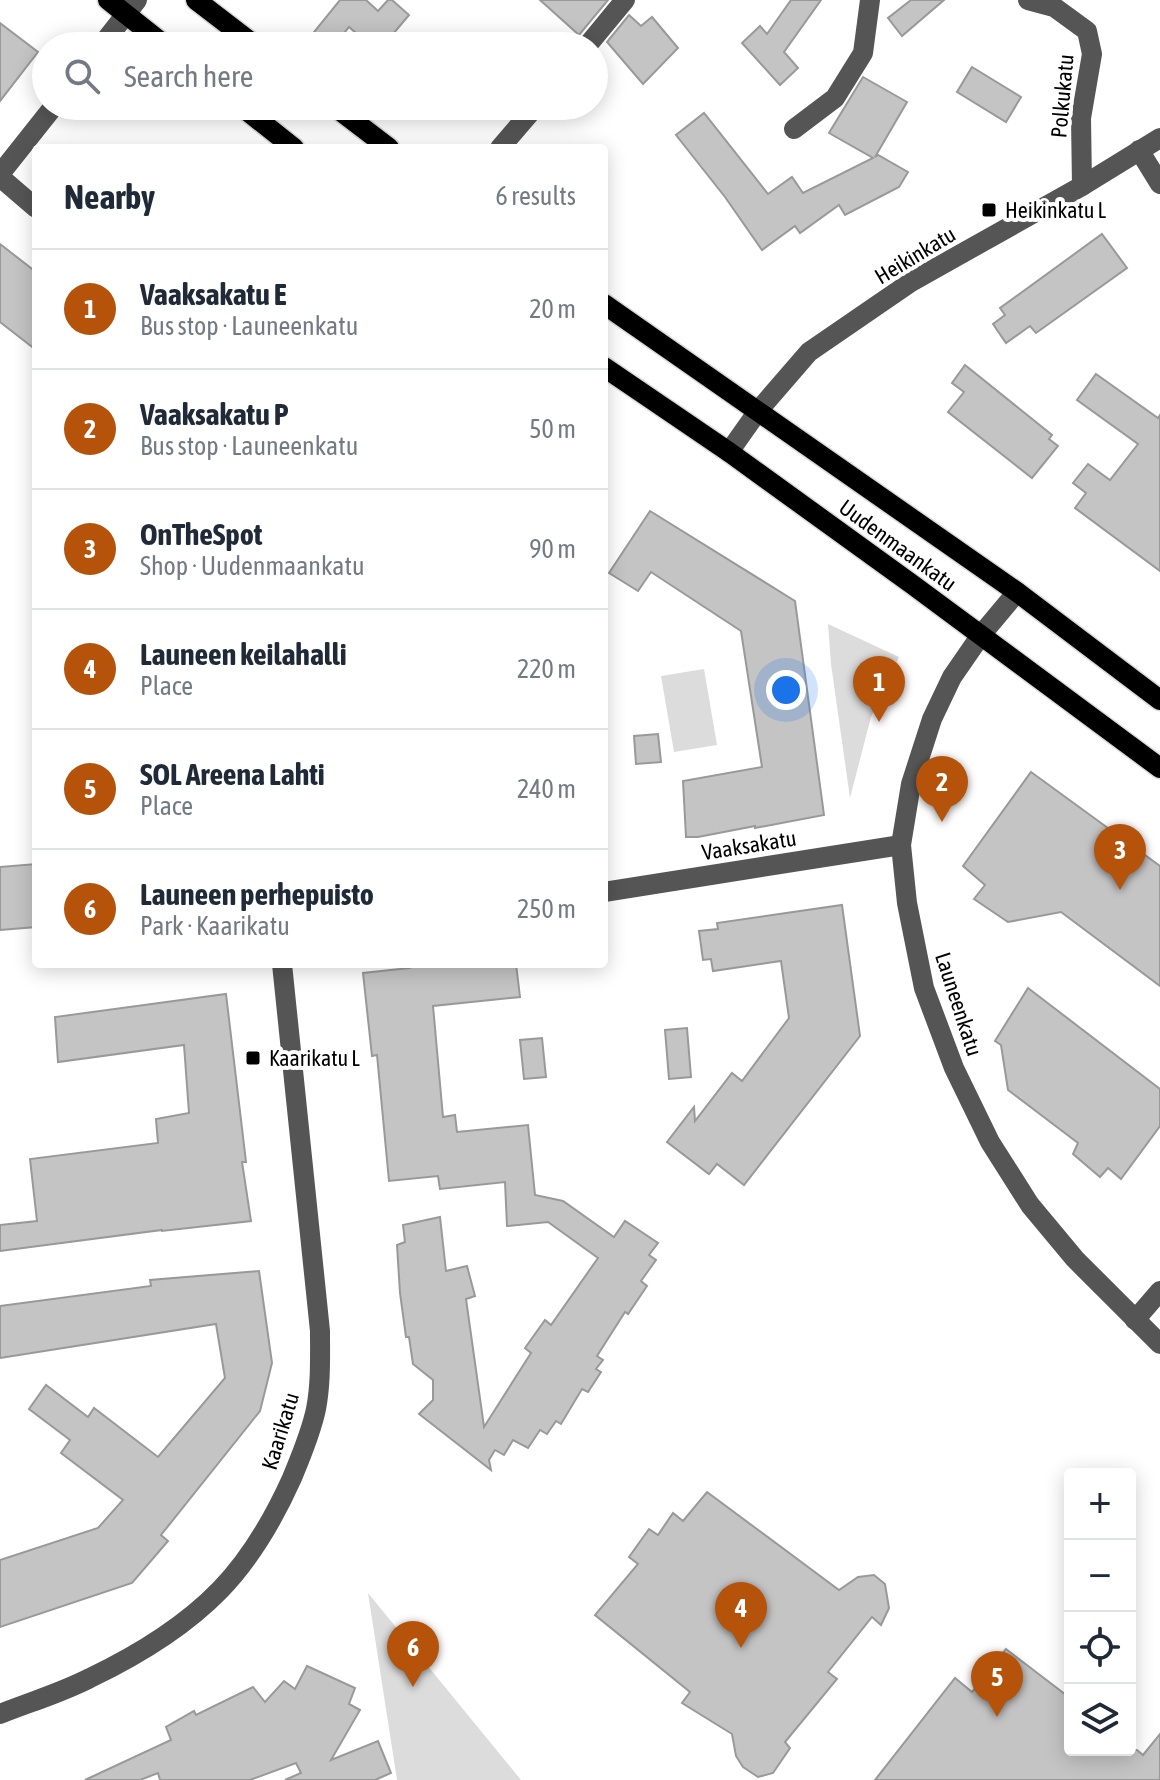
<!DOCTYPE html>
<html lang="en">
<head>
<meta charset="utf-8">
<style>
	body { margin:0; font-family:"Asap Condensed",sans-serif; background:#f2f2f3; color:#1f2937 }
	.controls { position:absolute; right:24px; bottom:24px; display:grid; overflow:hidden; border-radius:8px; box-shadow:0 4px 20px #0003 }
	.controls button { width:72px; height:72px; display:grid; place-items:center; padding:0; border:0; border-bottom:2px solid #e0e1e3; background:#fff; color:#1f2937; font:40px sans-serif }
	.you { position:absolute; left:786px; top:690px; width:28px; height:28px; margin:-20px; border:6px solid #fff; border-radius:50%; background:#1a73e8; box-shadow:0 0 0 12px #1a73e833 }
	.badge { display:grid; place-items:center; width:52px; height:52px; border-radius:50%; background:#b45309; color:#fff; font-size:26px; font-weight:700 }
	.pin { position:absolute; translate:-50% -66px; filter:drop-shadow(0 2px 4px #0008) }
	.pin::after { content:''; position:absolute; top:42px; width:28px; height:24px; background:inherit; clip-path:polygon(0 0,100% 0,50% 100%) }
	.list { margin:0; padding:0; list-style:none }
	h2 { display:flex; justify-content:space-between; align-items:center; height:104px; margin:0; padding:0 32px; font-size:34px }
	h2 small { font-size:26px; font-weight:400; color:#747a83 }
	.list li { display:grid; grid-template-columns:52px 1fr auto; gap:24px; align-items:center; box-sizing:border-box; height:120px; padding:0 32px; border-top:2px solid #e0e1e3 }
	.list b { display:block; font-size:30px; white-space:nowrap }
	.list p { margin:0; font-size:26px; white-space:nowrap; color:#747a83 }
	.list em { font-size:26px; font-style:normal; color:#747a83 }
	.icon { flex:none; width:44px; height:44px; fill:none; stroke:currentColor; stroke-width:2; stroke-linecap:round; stroke-linejoin:round }
	.map { position:relative; flex:none; width:1160px; height:1780px; overflow:hidden }
	.search { position:absolute; background:#fff; box-shadow:0 4px 20px #0003; left:32px; top:32px; width:576px; height:88px; display:flex; align-items:center; gap:20px; box-sizing:border-box; padding:0 28px; border-radius:44px; color:#747a83; font-size:30px }
	.panel { position:absolute; background:#fff; box-shadow:0 4px 20px #0003; left:32px; top:144px; width:576px; height:824px; border-radius:8px }
	.map>svg:first-child { display:block }
</style>
</head>
<body>
<div class="map">
<svg width="1160" height="1780" viewBox="0 0 1160 1780">
	<rect width="100%" height="100%" fill="#fff"/>
	<g fill="#dcdcdc">
		<path d="M828,624L899,657L871,717L850,798L831,664Z"/>
		<path d="M704,669L717,745L674,752L661,676Z"/>
		<path d="M368,1593L521,1780H397Z"/>
	</g>
	<g fill="#c4c4c4" stroke="#999" stroke-width="2">
		<path d="M340,0H366L378,11L388,0H392L409,15L383,46H371L349,27L334,46H331L314,32Z"/>
		<path d="M540,0H608L579,35Z"/>
		<path d="M791,0H821L784,52L798,68L780,85L742,43L760,26L767,34Z"/>
		<path d="M911,0H944L902,36L888,18Z"/>
		<path d="M629,15L641,26L652,17L678,48L643,84L607,42Z"/>
		<path d="M0,23L38,52L0,101Z"/>
		<path d="M972,67L1021,97L1006,122L957,92Z"/>
		<path d="M863,77L907,102L875,157L878,155L908,172L899,187L845,215L839,205L800,233L795,226L762,250L725,197L676,135L704,113L768,194L792,177L803,193L873,158L829,133Z"/>
		<path d="M1102,234L1127,268L1036,333L1030,326L1006,343L993,324L1005,315L1000,308Z"/>
		<path d="M0,244L36,272V350L0,322Z"/>
		<path d="M965,365L1052,435L1049,439L1058,446L1032,478L948,412L964,392L952,383Z"/>
		<path d="M1096,374L1158,418L1160,415V571L1075,508L1086,493L1073,483L1088,464L1110,480L1138,444L1077,400Z"/>
		<path d="M650,511L795,601L824,815L755,828V826L698,837H686L683,781L762,767L741,631L651,572L638,591L609,573Z"/>
		<path d="M658,734L661,762L636,764L634,736Z"/>
		<path d="M1031,772L1160,866V986L1061,912L1008,922L974,899L985,885L963,866Z"/>
		<path d="M36,864V927L0,930V867Z"/>
		<path d="M842,905L860,1036L744,1185L717,1164L709,1174L667,1142L694,1107L695,1121L732,1073L742,1081L789,1018L781,961L713,971L711,959L703,960L699,931L718,929L717,923Z"/>
		<path d="M409,964H516L520,997L433,1006L443,1117L455,1115L457,1132L528,1125L535,1195L563,1201L614,1237L625,1221L658,1243L649,1255L656,1260L641,1281L647,1286L628,1314L625,1312L597,1356L603,1360L596,1369L601,1372L588,1392L582,1389L561,1424L556,1421L547,1434L540,1430L528,1448L513,1440L504,1455L495,1450L489,1460L491,1470L419,1414L433,1400V1380L413,1364L409,1337H406L400,1293L397,1245L405,1242L403,1225L440,1217L446,1271L467,1266L475,1296L466,1299L484,1427L531,1353L525,1348L545,1320L551,1325L598,1258L548,1222L507,1226L505,1182L440,1189L438,1176L389,1181L377,1055L372,1056L363,973L410,968Z"/>
		<path d="M1028,988L1160,1089V1126L1121,1179L1108,1168L1100,1177L1073,1154L1078,1143L1008,1090L1001,1045L995,1041Z"/>
		<path d="M226,994L246,1162H242L251,1221L162,1231V1230L0,1251V1225L37,1221L30,1159L158,1143L156,1119L189,1113L184,1045L58,1062L55,1017Z"/>
		<path d="M687,1028L691,1077L669,1079L665,1030Z"/>
		<path d="M542,1038L546,1077L524,1079L520,1040Z"/>
		<path d="M259,1271L272,1363L260,1411L161,1535L168,1541L132,1583L0,1627V1560L98,1528L123,1500L61,1453L70,1440L29,1409L46,1385L88,1417L94,1408L158,1457L225,1378L216,1324L0,1358V1306L151,1286L150,1280Z"/>
		<path d="M707,1492L839,1590L858,1577L874,1575L885,1584L889,1608L881,1625L872,1617L828,1672L837,1679L785,1742L790,1748L773,1773L758,1777L743,1767L736,1756L732,1734L682,1703L690,1692L595,1615L638,1564L629,1557L649,1529L658,1535L673,1513L683,1521Z"/>
		<path d="M1006,1649L1070,1698V1750H1137L1143,1755L1160,1734V1780H875L955,1678L972,1692Z"/>
		<path d="M307,1666L355,1688L349,1704L360,1710L331,1760L378,1741L391,1773L375,1780H285L301,1773L296,1763L250,1780H160L158,1773L140,1780H85L171,1740L166,1727L194,1711L196,1715L253,1687L265,1702L284,1681L295,1689Z"/>
	</g>
	<g fill="none" stroke-linecap="round" stroke-linejoin="round">
		<defs>
			<g id="major">
				<path d="M108,0L166,46"/>
				<path d="M196,0L256,46"/>
				<path d="M241,106L294,148"/>
				<path d="M334,106L389,148"/>
				<path d="M604,304L1017,592L1160,700"/>
				<path d="M604,367L729,452L913,585L1160,768"/>
			</g>
		</defs>
		<use href="#major" stroke="#dbdbdb" stroke-width="23"/>
		<g stroke="#555" stroke-width="20">
			<path d="M1028,0L1054,7L1087,31L1092,54L1081,118L1082,186"/>
			<path d="M101,46L137,0"/>
			<path d="M587,46L625,0"/>
			<path d="M794,129L835,98L863,53L870,0"/>
			<path d="M500,148L536,106"/>
			<path d="M1139,150L1160,184"/>
			<path d="M0,174L54,106"/>
			<path d="M0,177L36,208"/>
			<path d="M729,452L758,411L809,352L911,282L1082,186L1160,138"/>
			<path d="M1017,592L981,635L952,677L932,719L911,784L901,845L907,903L924,988L954,1068L990,1142L1030,1205L1075,1259L1160,1344"/>
			<path d="M604,892L901,845"/>
			<path d="M1135,1320L1160,1291"/>
			<path d="M0,1714C30,1702 61,1693 90,1678C136,1656 184,1627 220,1590C251,1558 274,1518 292,1478C301,1456 311,1433 316,1409C321,1383 320,1357 320,1331L282,964"/>
		</g>
		<use href="#major" stroke="#000" stroke-width="20"/>
	</g>
	<g fill="#000" stroke="#fff" stroke-width="3">
		<rect x="981" y="202" width="16" height="16" rx="4"/>
		<rect x="245" y="1050" width="16" height="16" rx="4"/>
	</g>
	<g text-anchor="middle" stroke-width="8" stroke-linejoin="round" paint-order="stroke">
		<g font-size="22" fill="#000" stroke="#fff">
			<text transform="translate(1062 96) rotate(-85)" y="8">Polkukatu</text>
			<text transform="translate(915 255) rotate(-31)" y="8">Heikinkatu</text>
			<text transform="translate(898 545) rotate(36)" y="8">Uudenmaankatu</text>
			<text transform="translate(749 845) rotate(-9)" y="8">Vaaksakatu</text>
			<text transform="translate(959 1004) rotate(72)" y="8">Launeenkatu</text>
			<text transform="translate(280 1431) rotate(-73)" y="8">Kaarikatu</text>
		</g>
		<g font-size="22" fill="#000" stroke="#fff" text-anchor="start">
			<text x="1005" y="218">Heikinkatu L</text>
			<text x="269" y="1066">Kaarikatu L</text>
		</g>
	</g>
</svg>
<div class="controls">
<button>+</button>
<button>−</button>
<button><svg class="icon" aria-label="locate" viewBox="0 0 24 24"><circle cx="12" cy="12" r="6"/><path d="M12 2v4M12 18v4M2 12h4M18 12h4"/></svg></button>
<button><svg class="icon" aria-label="layers" viewBox="0 0 24 24"><path d="M12 4l9 5-9 5-9-5zM3 14l9 5 9-5"/></svg></button>
</div>
<div class="you"></div>
<div class="pin badge" style="left:879px;top:722px">1</div>
<div class="pin badge" style="left:942px;top:822px">2</div>
<div class="pin badge" style="left:1120px;top:890px">3</div>
<div class="pin badge" style="left:741px;top:1648px">4</div>
<div class="pin badge" style="left:997px;top:1717px">5</div>
<div class="pin badge" style="left:413px;top:1687px">6</div>
<div class="search"><svg class="icon" aria-label="search" viewBox="0 0 24 24"><circle cx="10" cy="10" r="6"/><path d="M15 15l6 6"/></svg>Search here</div>
<section class="panel">
<h2>Nearby<small>6 results</small></h2>
<ul class="list">
<li><span class="badge">1</span><div><b>Vaaksakatu E</b><p>Bus stop · Launeenkatu</p></div><em>20 m</em></li>
<li><span class="badge">2</span><div><b>Vaaksakatu P</b><p>Bus stop · Launeenkatu</p></div><em>50 m</em></li>
<li><span class="badge">3</span><div><b>OnTheSpot</b><p>Shop · Uudenmaankatu</p></div><em>90 m</em></li>
<li><span class="badge">4</span><div><b>Launeen keilahalli</b><p>Place</p></div><em>220 m</em></li>
<li><span class="badge">5</span><div><b>SOL Areena Lahti</b><p>Place</p></div><em>240 m</em></li>
<li><span class="badge">6</span><div><b>Launeen perhepuisto</b><p>Park · Kaarikatu</p></div><em>250 m</em></li>
</ul>
</section>
</div>
</body>
</html>
